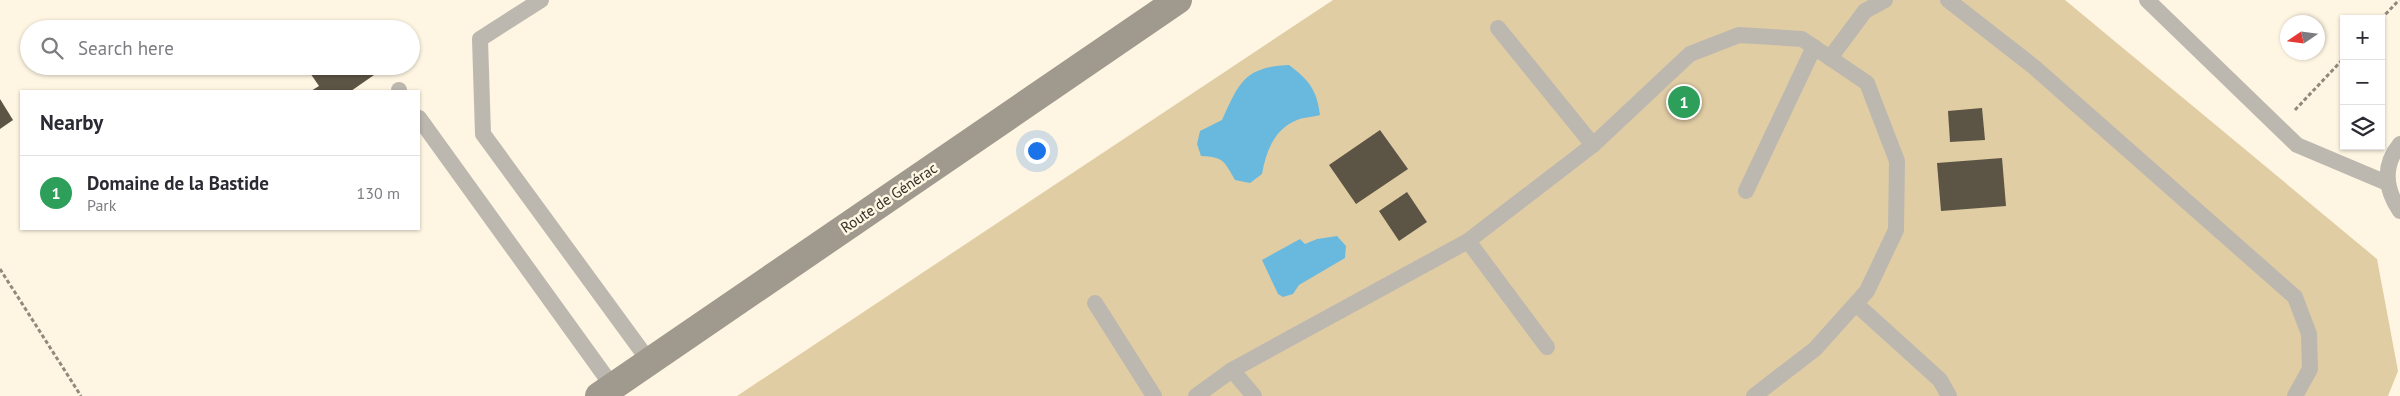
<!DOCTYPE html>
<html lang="en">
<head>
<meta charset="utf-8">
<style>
	body { margin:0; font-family:"PT Sans",sans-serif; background:#f2f2f3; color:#2b2b33 }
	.controls { position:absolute; right:15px; top:15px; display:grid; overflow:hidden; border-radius:0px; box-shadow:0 1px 4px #0004 }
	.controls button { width:45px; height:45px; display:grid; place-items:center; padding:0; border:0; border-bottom:1px solid #e1e1e2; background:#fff; color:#2b2b33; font:25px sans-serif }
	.compass { position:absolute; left:2280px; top:15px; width:45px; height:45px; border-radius:50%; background:#fff; box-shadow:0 1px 4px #0004; rotate:257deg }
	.you { position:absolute; left:1036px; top:150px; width:18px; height:18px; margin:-12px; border:4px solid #fff; border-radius:50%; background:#1a73e8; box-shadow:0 0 0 8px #1a73e833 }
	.badge { display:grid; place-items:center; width:32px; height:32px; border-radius:50%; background:#111827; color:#fff; font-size:16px; font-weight:700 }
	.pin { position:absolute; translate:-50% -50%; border:2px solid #fff; box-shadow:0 1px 5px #0006 }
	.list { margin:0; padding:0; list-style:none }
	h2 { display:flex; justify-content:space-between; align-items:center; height:65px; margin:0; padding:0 20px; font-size:21px }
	h2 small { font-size:16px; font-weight:400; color:#7c7c81 }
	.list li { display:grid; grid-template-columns:32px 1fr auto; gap:15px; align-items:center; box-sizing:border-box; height:75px; padding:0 20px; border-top:1px solid #e1e1e2 }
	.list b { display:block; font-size:19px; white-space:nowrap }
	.list p { margin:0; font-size:16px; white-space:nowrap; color:#7c7c81 }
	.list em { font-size:16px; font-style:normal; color:#7c7c81 }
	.icon { flex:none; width:28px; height:28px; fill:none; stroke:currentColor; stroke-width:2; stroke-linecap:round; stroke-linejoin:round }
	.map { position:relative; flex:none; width:2400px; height:396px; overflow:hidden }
	.search { position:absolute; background:#fff; box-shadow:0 1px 4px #0004; left:20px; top:20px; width:400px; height:55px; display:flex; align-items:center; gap:12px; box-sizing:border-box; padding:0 18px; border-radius:28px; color:#7c7c81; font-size:19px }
	.panel { position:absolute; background:#fff; box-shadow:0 1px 4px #0004; left:20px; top:90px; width:400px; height:140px; border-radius:0px }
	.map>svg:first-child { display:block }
</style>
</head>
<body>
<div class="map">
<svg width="2400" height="396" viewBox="0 0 2400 396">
	<rect width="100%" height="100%" fill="#fef5e2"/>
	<path fill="#e1cda4" d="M1333,0H2065L2377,259L2398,371L2388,396H737Z"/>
	<g fill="#69b9de">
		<path d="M1289,65C1309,80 1317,90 1320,115C1313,117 1304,117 1297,120C1274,129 1266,152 1262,174L1250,183L1235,180C1224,161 1224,157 1201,156L1197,144L1200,131L1222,120C1239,83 1244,67 1289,65Z"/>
		<path d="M1337,236L1346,246L1345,258L1299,285L1293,294L1283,297L1278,294L1262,260L1300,239L1305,244L1317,239Z"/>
	</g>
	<g fill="#5c5444">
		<path d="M313,66H387L351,91H311L319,86L308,70Z"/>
		<path d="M0,99L13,120L0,129Z"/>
		<path d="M1982,108L1985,140L1950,142L1948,111Z"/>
		<path d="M1380,130L1408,169L1356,204L1329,165Z"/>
		<path d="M2002,158L2006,206L1941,211L1937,163Z"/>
		<path d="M1407,192L1427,222L1399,241L1379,211Z"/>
	</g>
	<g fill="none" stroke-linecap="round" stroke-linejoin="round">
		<g stroke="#908a7d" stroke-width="3" stroke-dasharray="4 2.5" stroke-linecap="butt">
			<path d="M2381,19L2399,0"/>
			<path d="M2295,110L2344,58"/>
			<path d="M0,269L81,396"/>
		</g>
		<g stroke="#bcb8b0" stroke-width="16">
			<path d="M541,0L480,39L483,134L649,361"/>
			<path d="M1948,0L2034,67L2295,297L2309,334L2310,369L2295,396"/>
			<path d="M2147,0L2297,145L2387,183"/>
			<path d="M1498,28L1593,145"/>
			<path d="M1830,58L1865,11L1885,0"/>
			<path d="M399,90V91"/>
			<path d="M419,118L613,387"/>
			<path d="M2400,144C2382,166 2385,189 2400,211"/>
			<path d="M1746,191L1814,47"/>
			<path d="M1468,241L1547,347"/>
			<path d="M1095,303L1154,396"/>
			<path d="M1856,304L1940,380L1949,396"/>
			<path d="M1232,370L1254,396"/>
			<path d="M1196,396L1232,370L1468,241L1593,145L1690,54L1739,35L1802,39L1867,83L1897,161L1896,230L1867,291L1815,349L1754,396"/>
		</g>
		<path stroke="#a09a8e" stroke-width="28" d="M599,396L1178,0"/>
	</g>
	<g text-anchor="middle" stroke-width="5" stroke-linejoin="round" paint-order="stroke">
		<g font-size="15" fill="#333028" stroke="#fef5e2">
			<text transform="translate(889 198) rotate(-34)" y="5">Route de Générac</text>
		</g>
	</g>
</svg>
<div class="controls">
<button>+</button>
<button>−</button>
<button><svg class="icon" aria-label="layers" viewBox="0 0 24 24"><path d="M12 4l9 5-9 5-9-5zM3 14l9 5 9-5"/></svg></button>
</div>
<svg class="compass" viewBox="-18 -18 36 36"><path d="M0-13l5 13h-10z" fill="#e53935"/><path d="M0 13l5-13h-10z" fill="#7c7c81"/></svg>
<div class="you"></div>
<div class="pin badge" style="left:1684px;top:102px;background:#2e9e5b">1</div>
<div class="search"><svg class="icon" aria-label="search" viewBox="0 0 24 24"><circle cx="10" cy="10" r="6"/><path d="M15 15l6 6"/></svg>Search here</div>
<section class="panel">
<h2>Nearby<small></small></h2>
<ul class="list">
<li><span class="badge" style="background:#2e9e5b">1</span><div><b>Domaine de la Bastide</b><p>Park</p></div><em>130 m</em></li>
</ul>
</section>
</div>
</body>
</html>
